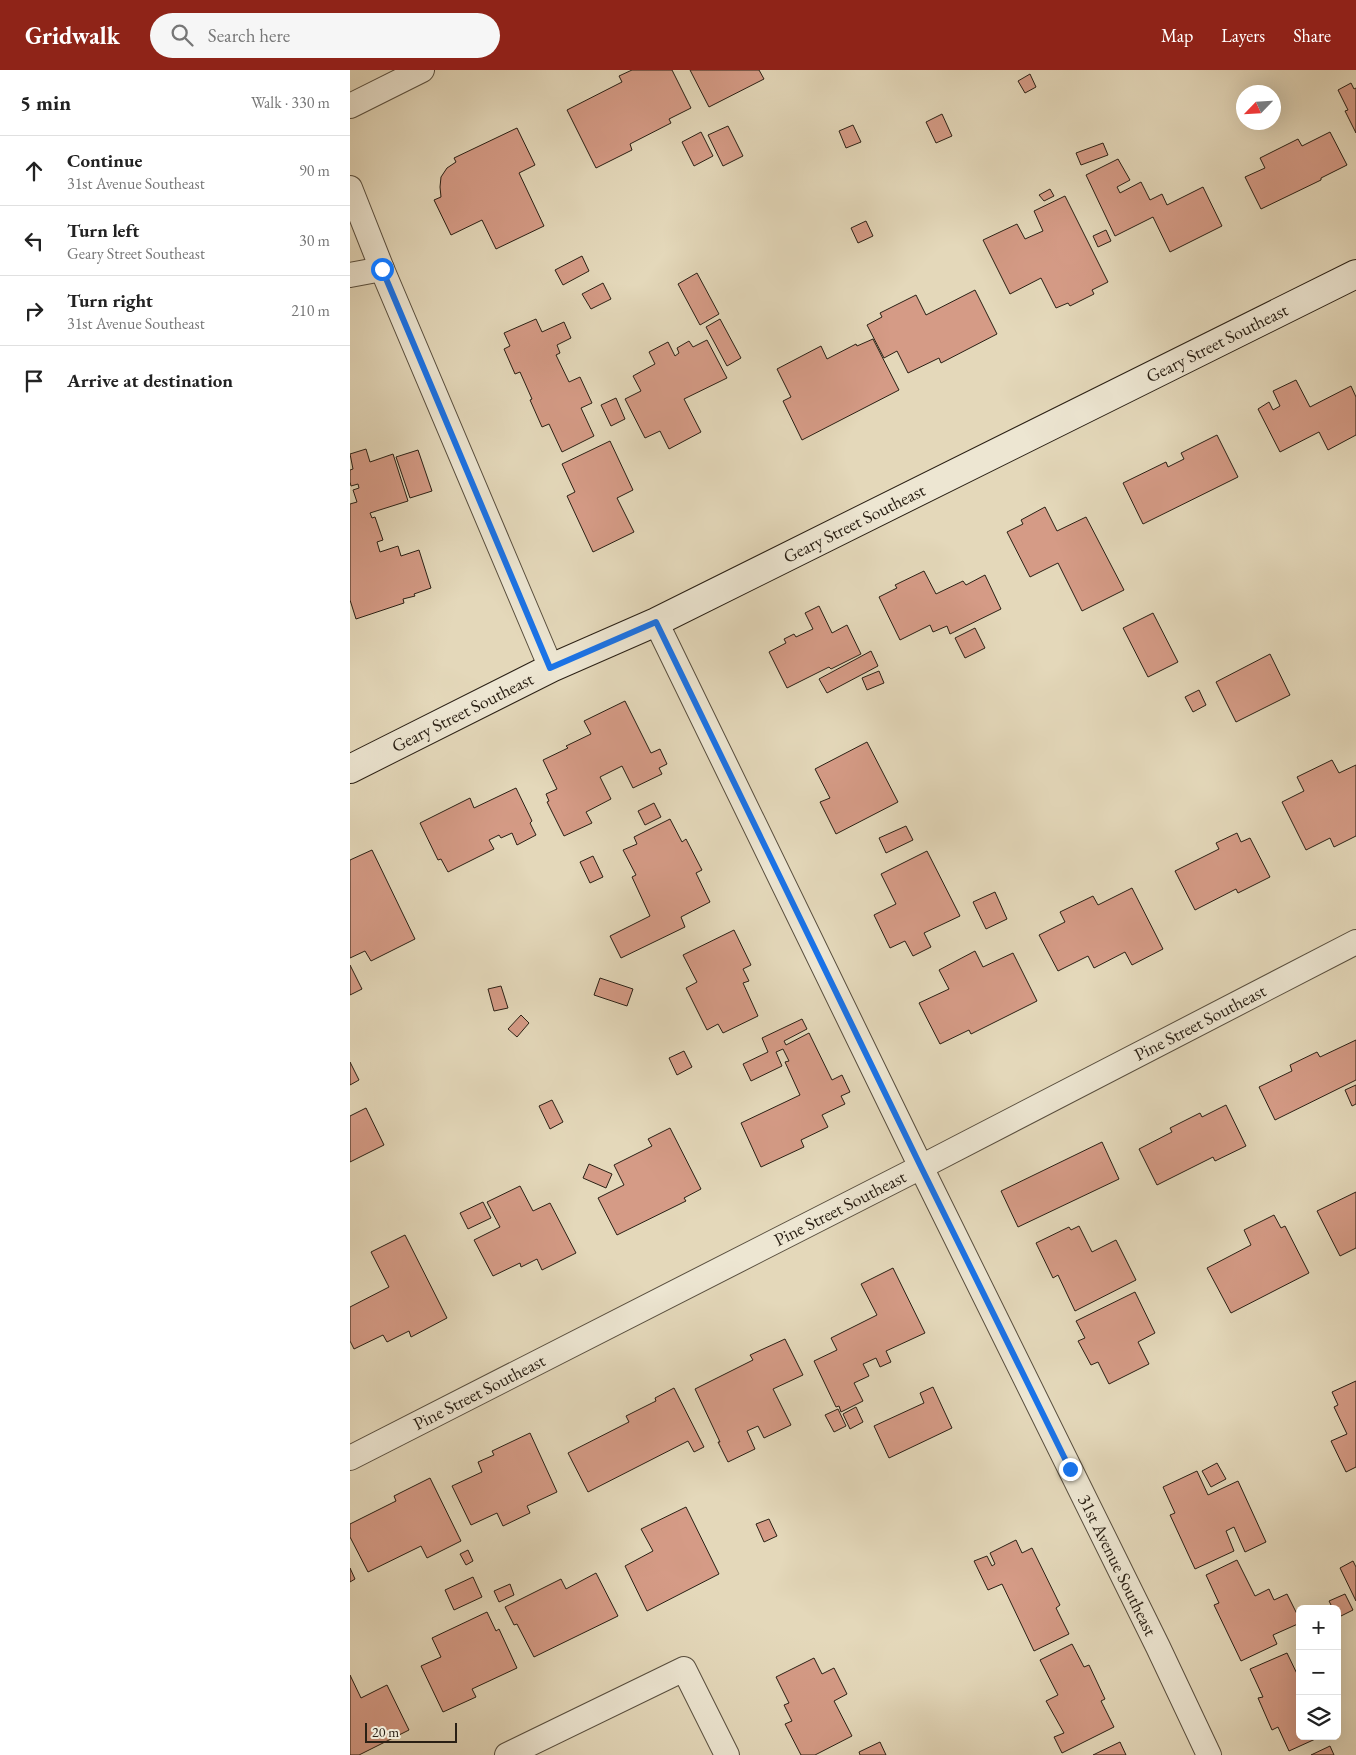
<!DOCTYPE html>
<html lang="en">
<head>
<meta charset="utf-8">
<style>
	body { margin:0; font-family:"EB Garamond",serif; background:#f6f6f6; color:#222 }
	.controls { position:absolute; right:15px; bottom:15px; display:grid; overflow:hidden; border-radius:8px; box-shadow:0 5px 20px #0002 }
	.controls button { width:45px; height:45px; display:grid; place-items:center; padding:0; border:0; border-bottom:1px solid #e0e0e0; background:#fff; color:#222; font:25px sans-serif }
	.compass { position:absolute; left:886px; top:15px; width:45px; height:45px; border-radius:50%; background:#fff; box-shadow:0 5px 20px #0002; rotate:245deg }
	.scale { position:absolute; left:15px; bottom:12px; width:92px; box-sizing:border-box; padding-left:5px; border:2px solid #2a2015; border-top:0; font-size:14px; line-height:18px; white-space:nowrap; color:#2a2015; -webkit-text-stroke:4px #ede6d2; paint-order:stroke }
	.stop { position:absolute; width:15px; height:15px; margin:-11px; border:4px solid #1a73e8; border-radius:50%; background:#fff }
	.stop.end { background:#1a73e8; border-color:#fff; box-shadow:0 1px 5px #0008 }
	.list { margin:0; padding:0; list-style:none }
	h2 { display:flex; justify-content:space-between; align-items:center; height:65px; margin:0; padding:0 20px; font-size:21px }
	h2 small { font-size:16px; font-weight:400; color:#767676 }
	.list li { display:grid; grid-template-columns:32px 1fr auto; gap:15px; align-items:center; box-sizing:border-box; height:70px; padding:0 20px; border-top:1px solid #e0e0e0 }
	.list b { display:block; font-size:19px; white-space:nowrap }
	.list p { margin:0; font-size:16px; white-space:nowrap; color:#767676 }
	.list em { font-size:16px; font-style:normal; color:#767676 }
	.icon { flex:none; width:28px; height:28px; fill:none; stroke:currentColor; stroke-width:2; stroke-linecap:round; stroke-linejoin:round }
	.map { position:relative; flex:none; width:1006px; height:1685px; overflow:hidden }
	header { display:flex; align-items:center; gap:30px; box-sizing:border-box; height:70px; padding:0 25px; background:#8f2418; color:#fff }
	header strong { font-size:24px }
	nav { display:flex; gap:28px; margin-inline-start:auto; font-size:18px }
	.search { width:350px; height:45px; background:#f6f6f6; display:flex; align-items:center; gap:12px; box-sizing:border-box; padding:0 18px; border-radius:28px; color:#767676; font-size:19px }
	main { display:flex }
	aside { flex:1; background:#fff }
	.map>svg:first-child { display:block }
</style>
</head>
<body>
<header>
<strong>Gridwalk</strong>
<div class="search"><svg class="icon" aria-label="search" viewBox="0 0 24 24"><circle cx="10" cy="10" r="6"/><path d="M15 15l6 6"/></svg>Search here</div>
<nav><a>Map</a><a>Layers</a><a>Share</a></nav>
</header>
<main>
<aside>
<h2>5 min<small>Walk · 330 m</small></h2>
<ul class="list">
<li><svg class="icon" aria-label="ahead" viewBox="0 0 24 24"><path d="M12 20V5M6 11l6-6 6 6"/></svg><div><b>Continue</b><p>31st Avenue Southeast</p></div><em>90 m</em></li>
<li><svg class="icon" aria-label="left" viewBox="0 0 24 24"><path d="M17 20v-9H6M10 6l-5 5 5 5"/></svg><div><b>Turn left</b><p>Geary Street Southeast</p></div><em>30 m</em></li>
<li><svg class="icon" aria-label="right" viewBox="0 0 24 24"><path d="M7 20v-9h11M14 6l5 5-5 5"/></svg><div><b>Turn right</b><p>31st Avenue Southeast</p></div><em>210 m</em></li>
<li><svg class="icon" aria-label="arrive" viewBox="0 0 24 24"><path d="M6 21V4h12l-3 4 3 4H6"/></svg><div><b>Arrive at destination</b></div></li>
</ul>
</aside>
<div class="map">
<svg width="1006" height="1685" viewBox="0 0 1006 1685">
	<rect width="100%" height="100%" fill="#e4d8ba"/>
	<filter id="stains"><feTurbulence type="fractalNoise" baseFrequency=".004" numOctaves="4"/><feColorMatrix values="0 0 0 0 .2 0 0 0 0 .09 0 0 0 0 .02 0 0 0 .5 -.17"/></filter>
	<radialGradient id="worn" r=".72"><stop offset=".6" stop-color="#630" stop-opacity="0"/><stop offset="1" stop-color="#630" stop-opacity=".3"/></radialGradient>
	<g fill="#d59b86" stroke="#2a2015">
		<path d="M282,0H322L341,38L319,49L321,53L280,74L282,80L246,98L217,40L272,12L269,6Z"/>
		<path d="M340,0H409L414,9L359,37Z"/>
		<path d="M680,4L686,17L675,23L668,11Z"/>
		<path d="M1001,13L1004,19L1006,18V63L995,41L998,40L988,20Z"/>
		<path d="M592,44L602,66L586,73L576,52Z"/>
		<path d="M503,55L511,72L496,78L489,61Z"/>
		<path d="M378,56L393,86L373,96L358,65Z"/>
		<path d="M167,58L185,95L169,103L194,156L146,179L132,150L101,165L84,130L91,127L90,117L91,107L97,98L106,92L104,88Z"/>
		<path d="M351,62L363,86L344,96L332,72Z"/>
		<path d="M980,62L997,95L971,108V110L911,139L895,107L915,98L910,88L948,69L952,76Z"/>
		<path d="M753,73L758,85L731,95L726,83Z"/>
		<path d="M768,89L780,110L767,117L770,123L791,112L800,130L812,124L817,135L853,117L872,156L820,182L803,147L765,166L736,105Z"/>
		<path d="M700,119L704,126L694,131L689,125Z"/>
		<path d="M715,126L758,212L742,220L744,224L720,236L718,233L706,238L691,208L660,224L633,170L667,154L675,169L693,161L684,141Z"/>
		<path d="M516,151L523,166L508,173L501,158Z"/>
		<path d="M756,160L761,171L748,177L743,166Z"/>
		<path d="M232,186L239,201L213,215L205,200Z"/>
		<path d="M347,203L369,244L350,255L328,214Z"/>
		<path d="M253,213L261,229L241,239L232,224Z"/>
		<path d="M625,220L647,264L591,293L589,288L558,303L547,281L534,288L517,255L532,247L530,243L566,225L576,245Z"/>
		<path d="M186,249L192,262L214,252L221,268L207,275L210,283L206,285L219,312L230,307L242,333L231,338L244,366L212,382L199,354L192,357L180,330L182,329L170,302L165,304L154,279L160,276L154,263Z"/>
		<path d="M370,249L391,288L377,296L356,257Z"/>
		<path d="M523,269L549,320L452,370L433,331L441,327L427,299L471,276L477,289L506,274L507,276Z"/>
		<path d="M357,270L377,308L334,329L351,362L319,379L310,361L295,368L275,329L291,321L283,306L305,294L299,282L318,272L325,286L329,283L327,278L339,271L343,277Z"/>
		<path d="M946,310L960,337L1001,316L1006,327V365L978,380L969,362L930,382L908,339L919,332L923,340L930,336L923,321Z"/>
		<path d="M266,328L275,349L261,356L251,335Z"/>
		<path d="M867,365L888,407L793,454L773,413L816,392L818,397L834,389L831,383Z"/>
		<path d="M260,371L283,420L267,428L284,462L243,482L217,426L225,422L212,394Z"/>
		<path d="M16,379L20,392L43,384L58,431L20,443L22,448L25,447L33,470L27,472L30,482L48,476L51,486L69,480L81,518L64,524L65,526L53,529L54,533L6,549L0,530V434L7,432L3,420L9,418L8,414L1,416L0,412V400L3,399L0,384Z"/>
		<path d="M68,380L82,421L60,428L46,387Z"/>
		<path d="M695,437L707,461L736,447L774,520L732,541L708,493L680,507L657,462L673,454L671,450Z"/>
		<path d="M574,501L586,524L613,511L616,515L635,505L651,539L600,564L597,556L583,562L580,555L550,570L529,527L547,518L545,515Z"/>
		<path d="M469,536L482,563L497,555L511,584L481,599L479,597L437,618L419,582L436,573L434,569L444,564L446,567L463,559L455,543Z"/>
		<path d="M803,543L828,592L798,607L773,558Z"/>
		<path d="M625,558L635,578L615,588L605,568Z"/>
		<path d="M521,581L528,596L477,623L469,609Z"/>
		<path d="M920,584L940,625L886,652L866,612Z"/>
		<path d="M529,601L534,613L517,620L512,608Z"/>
		<path d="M849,620L856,635L843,642L835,627Z"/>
		<path d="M275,631L301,683L310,679L317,694L309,698L312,704L283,718L272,696L250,707L261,729L236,742L242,753L214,766L197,732L199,731L196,724L207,719L193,690L218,678L216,676L241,664L234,651Z"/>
		<path d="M517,672L548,732L486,764L470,732L480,728L465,699Z"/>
		<path d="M982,690L989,703L1006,695V766L984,777L980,768L956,780L932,732L954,721L947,707Z"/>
		<path d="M166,718L182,751L180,753L186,765L167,775L162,763L151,768L149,765L139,770L144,779L98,802L91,789L88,790L70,753L120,728L124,738Z"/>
		<path d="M304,733L311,747L295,755L288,741Z"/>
		<path d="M320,749L332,772L336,769L352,800L346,803L360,832L331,847L335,857L271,888L260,866L300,846L282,807L286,805L273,780L287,774L284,767Z"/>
		<path d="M556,756L563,770L536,783L529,768Z"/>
		<path d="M887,763L891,772L900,768L920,807L888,823L886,819L845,840L825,801L869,779L866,773Z"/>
		<path d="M22,780L65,869L21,891L15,881L0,888V790Z"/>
		<path d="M577,781L610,846L574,863L581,877L563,886L555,871L540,878L524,845L546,834L531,804Z"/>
		<path d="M243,786L253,807L240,813L230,792Z"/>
		<path d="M782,818L813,879L782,895L775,882L744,898L738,886L708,901L689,865L715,852L710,842L743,826L748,835Z"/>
		<path d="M645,822L657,849L636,859L623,832Z"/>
		<path d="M384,860L401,895L393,899L399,911L393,913L408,946L373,963L368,954L357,960L336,918L347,912L333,885Z"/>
		<path d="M625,881L633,897L663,883L687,931L621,964L619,960L590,974L569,933L599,919L589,900Z"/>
		<path d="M0,895L12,919L0,925Z"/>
		<path d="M250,908L283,919L277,936L244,925Z"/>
		<path d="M151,916L158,938L144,941L138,919Z"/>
		<path d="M171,945L179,953L167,967L158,959Z"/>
		<path d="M452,949L457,959L434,971L436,975L459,963L482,1010L492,1005L500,1022L491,1026L495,1034L472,1045L478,1057L451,1070L454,1077L411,1097L391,1053L450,1025L435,992L439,991L433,979L426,982L432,996L401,1011L393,994L418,982L412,968Z"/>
		<path d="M1006,970V1010L925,1050L909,1017L942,1001L940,995L967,982L970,987Z"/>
		<path d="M334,981L342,997L327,1005L319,988Z"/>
		<path d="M0,992L9,1010L0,1015Z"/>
		<path d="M1006,1015V1034L1002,1036L995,1020Z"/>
		<path d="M202,1030L213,1052L200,1059L189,1036Z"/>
		<path d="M876,1035L896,1076L865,1091L863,1087L807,1115L789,1079L822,1062L820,1058L850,1043L852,1047Z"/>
		<path d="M16,1038L34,1075L0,1092V1046Z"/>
		<path d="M320,1058L351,1119L334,1128L336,1131L267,1165L248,1128L274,1115L264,1095L302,1076L298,1069Z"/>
		<path d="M752,1072L769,1109L668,1157L651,1121Z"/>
		<path d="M239,1094L262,1104L256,1118L233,1108Z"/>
		<path d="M170,1116L183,1141L200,1133L226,1183L192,1200L187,1189L171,1197L170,1193L143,1206L124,1170L150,1157L137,1132Z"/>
		<path d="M1006,1122V1178L990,1186L967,1141Z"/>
		<path d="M133,1132L141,1148L118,1159L110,1143Z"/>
		<path d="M924,1145L931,1158L935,1156L959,1203L881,1243L857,1198L901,1175L894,1160Z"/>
		<path d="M729,1156L742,1182L766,1170L786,1210L725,1241L708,1205L703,1208L686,1173L719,1157L721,1160Z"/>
		<path d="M55,1165L97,1248L61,1267L59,1261L37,1272L33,1265L4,1279L0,1271V1237L39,1217L21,1182Z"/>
		<path d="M543,1198L575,1263L536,1281L541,1292L530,1297L526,1288L513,1294L519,1306L504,1313L513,1331L491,1342L489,1336L486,1337L464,1291L487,1280L481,1268L527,1245L511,1214Z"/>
		<path d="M785,1222L805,1263L788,1272L799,1294L759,1314L748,1292L741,1295L728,1271L735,1268L726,1251Z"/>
		<path d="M435,1269L453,1305L423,1319L441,1355L414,1368L408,1356L397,1361L405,1379L378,1392L368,1372H370L345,1319L403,1290L400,1285Z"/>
		<path d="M1006,1311V1397L996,1402L981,1371L997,1364L984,1337L988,1335L982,1322Z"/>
		<path d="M583,1317L602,1358L539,1388L524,1356L574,1333L570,1323Z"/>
		<path d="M324,1318L354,1377L344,1382L338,1371L238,1422L218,1383L279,1352L276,1346L306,1331L305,1328Z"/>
		<path d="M506,1337L513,1352L500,1359L493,1344Z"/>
		<path d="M488,1339L496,1356L484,1362L475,1345Z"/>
		<path d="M180,1363L207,1422L177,1436L180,1443L153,1456L147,1443L121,1455L102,1416L132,1402L128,1392L144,1385L142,1381Z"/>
		<path d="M867,1393L876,1409L861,1417L852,1401Z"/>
		<path d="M847,1401L858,1425L888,1411L916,1472L895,1482L884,1457L876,1461L884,1481L845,1499L820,1445L825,1443L813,1417Z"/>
		<path d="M80,1408L111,1471L77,1488L71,1476L18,1502L0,1467V1454L46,1431L44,1426Z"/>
		<path d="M336,1437L369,1504L297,1541L275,1496L303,1481L291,1459Z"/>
		<path d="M419,1449L427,1466L414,1472L406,1454Z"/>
		<path d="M666,1470L672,1483L682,1478L710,1535L706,1538L719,1564L684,1581L652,1514L638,1520L624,1491L637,1486L642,1496L645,1494L640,1483Z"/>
		<path d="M118,1480L123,1491L116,1495L110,1484Z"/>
		<path d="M887,1490L905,1526L919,1519L924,1530L937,1524L950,1550V1553L923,1565L927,1574L891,1591L864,1535L869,1533L856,1505Z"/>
		<path d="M1003,1491L1006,1497V1531L990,1498Z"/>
		<path d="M0,1498L5,1509L0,1512Z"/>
		<path d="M246,1503L268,1546L184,1587L167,1554L164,1555L155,1537L211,1509L216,1519Z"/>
		<path d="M123,1507L132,1527L104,1540L95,1520Z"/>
		<path d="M160,1514L164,1525L149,1532L144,1521Z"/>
		<path d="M995,1524L1003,1540L987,1548V1539H983L979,1531Z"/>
		<path d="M137,1542L146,1561L149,1559L167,1598L122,1619L126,1627L93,1642L71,1596L91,1587L82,1568Z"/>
		<path d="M722,1574L734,1597L739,1595L755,1629L751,1631L764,1657L712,1683L704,1667L714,1663L696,1631L708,1625L690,1590Z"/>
		<path d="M937,1583L950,1610V1666H972L939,1681L928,1657L922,1660L908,1628L913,1627L900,1599Z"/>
		<path d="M464,1588L472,1604L484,1598L497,1624L484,1631L502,1666L465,1685H451L435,1654L442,1651L434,1635L439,1633L426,1607Z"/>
		<path d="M0,1605L11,1628L37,1615L59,1660L9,1685H0Z"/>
		<path d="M530,1672L536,1685H510L509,1682Z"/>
		<path d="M770,1672L776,1685H743Z"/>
		<path d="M980,1676L984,1685H961Z"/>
	</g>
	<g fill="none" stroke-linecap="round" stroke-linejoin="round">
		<defs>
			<g id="street">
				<path d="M0,36L72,0"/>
				<path d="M0,118L32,199L201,598"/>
				<path d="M0,205L32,199"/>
				<path id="s1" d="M306,552L571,1097L808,1577L859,1685"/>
				<path id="s2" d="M0,1388L571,1097L1006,872"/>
				<path d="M157,1685L334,1599L377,1685"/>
			</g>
			<g id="secondary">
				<path id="s3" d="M0,699L201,598L306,552L1006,204"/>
			</g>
		</defs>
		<use href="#street" stroke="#584e3e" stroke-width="26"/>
		<use href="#secondary" stroke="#2a2015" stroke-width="30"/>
		<use href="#street" stroke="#ede6d2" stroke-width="24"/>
		<use href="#secondary" stroke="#ede6d2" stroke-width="28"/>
	</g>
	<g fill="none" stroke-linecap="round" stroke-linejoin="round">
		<path stroke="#1a73e8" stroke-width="6" d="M32,199L200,598L306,552L571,1097L720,1399"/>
	</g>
	<g text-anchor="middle" stroke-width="5" stroke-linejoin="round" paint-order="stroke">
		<g font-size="18" fill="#2a2015" stroke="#ede6d2">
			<text dy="6" stroke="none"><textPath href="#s3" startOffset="966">Geary Street Southeast</textPath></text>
			<text dy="6" stroke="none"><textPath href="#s3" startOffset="561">Geary Street Southeast</textPath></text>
			<text dy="6" stroke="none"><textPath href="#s3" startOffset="126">Geary Street Southeast</textPath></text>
			<text dy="6" stroke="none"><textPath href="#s2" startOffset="955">Pine Street Southeast</textPath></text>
			<text dy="6" stroke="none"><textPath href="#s2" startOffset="550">Pine Street Southeast</textPath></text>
			<text dy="6" stroke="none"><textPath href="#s2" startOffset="145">Pine Street Southeast</textPath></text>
			<text dy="6" stroke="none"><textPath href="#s1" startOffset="1050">31st Avenue Southeast</textPath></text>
		</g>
	</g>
	<rect width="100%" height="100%" filter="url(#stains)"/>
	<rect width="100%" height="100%" fill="url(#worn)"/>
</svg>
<div class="controls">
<button>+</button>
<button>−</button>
<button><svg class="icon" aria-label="layers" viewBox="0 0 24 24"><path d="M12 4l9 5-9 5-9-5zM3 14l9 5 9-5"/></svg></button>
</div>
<svg class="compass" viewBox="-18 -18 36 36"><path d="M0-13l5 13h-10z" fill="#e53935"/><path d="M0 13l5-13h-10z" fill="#767676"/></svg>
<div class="scale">20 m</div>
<div class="stop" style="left:32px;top:199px"></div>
<div class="stop end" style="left:720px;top:1399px"></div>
</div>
</main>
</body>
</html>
